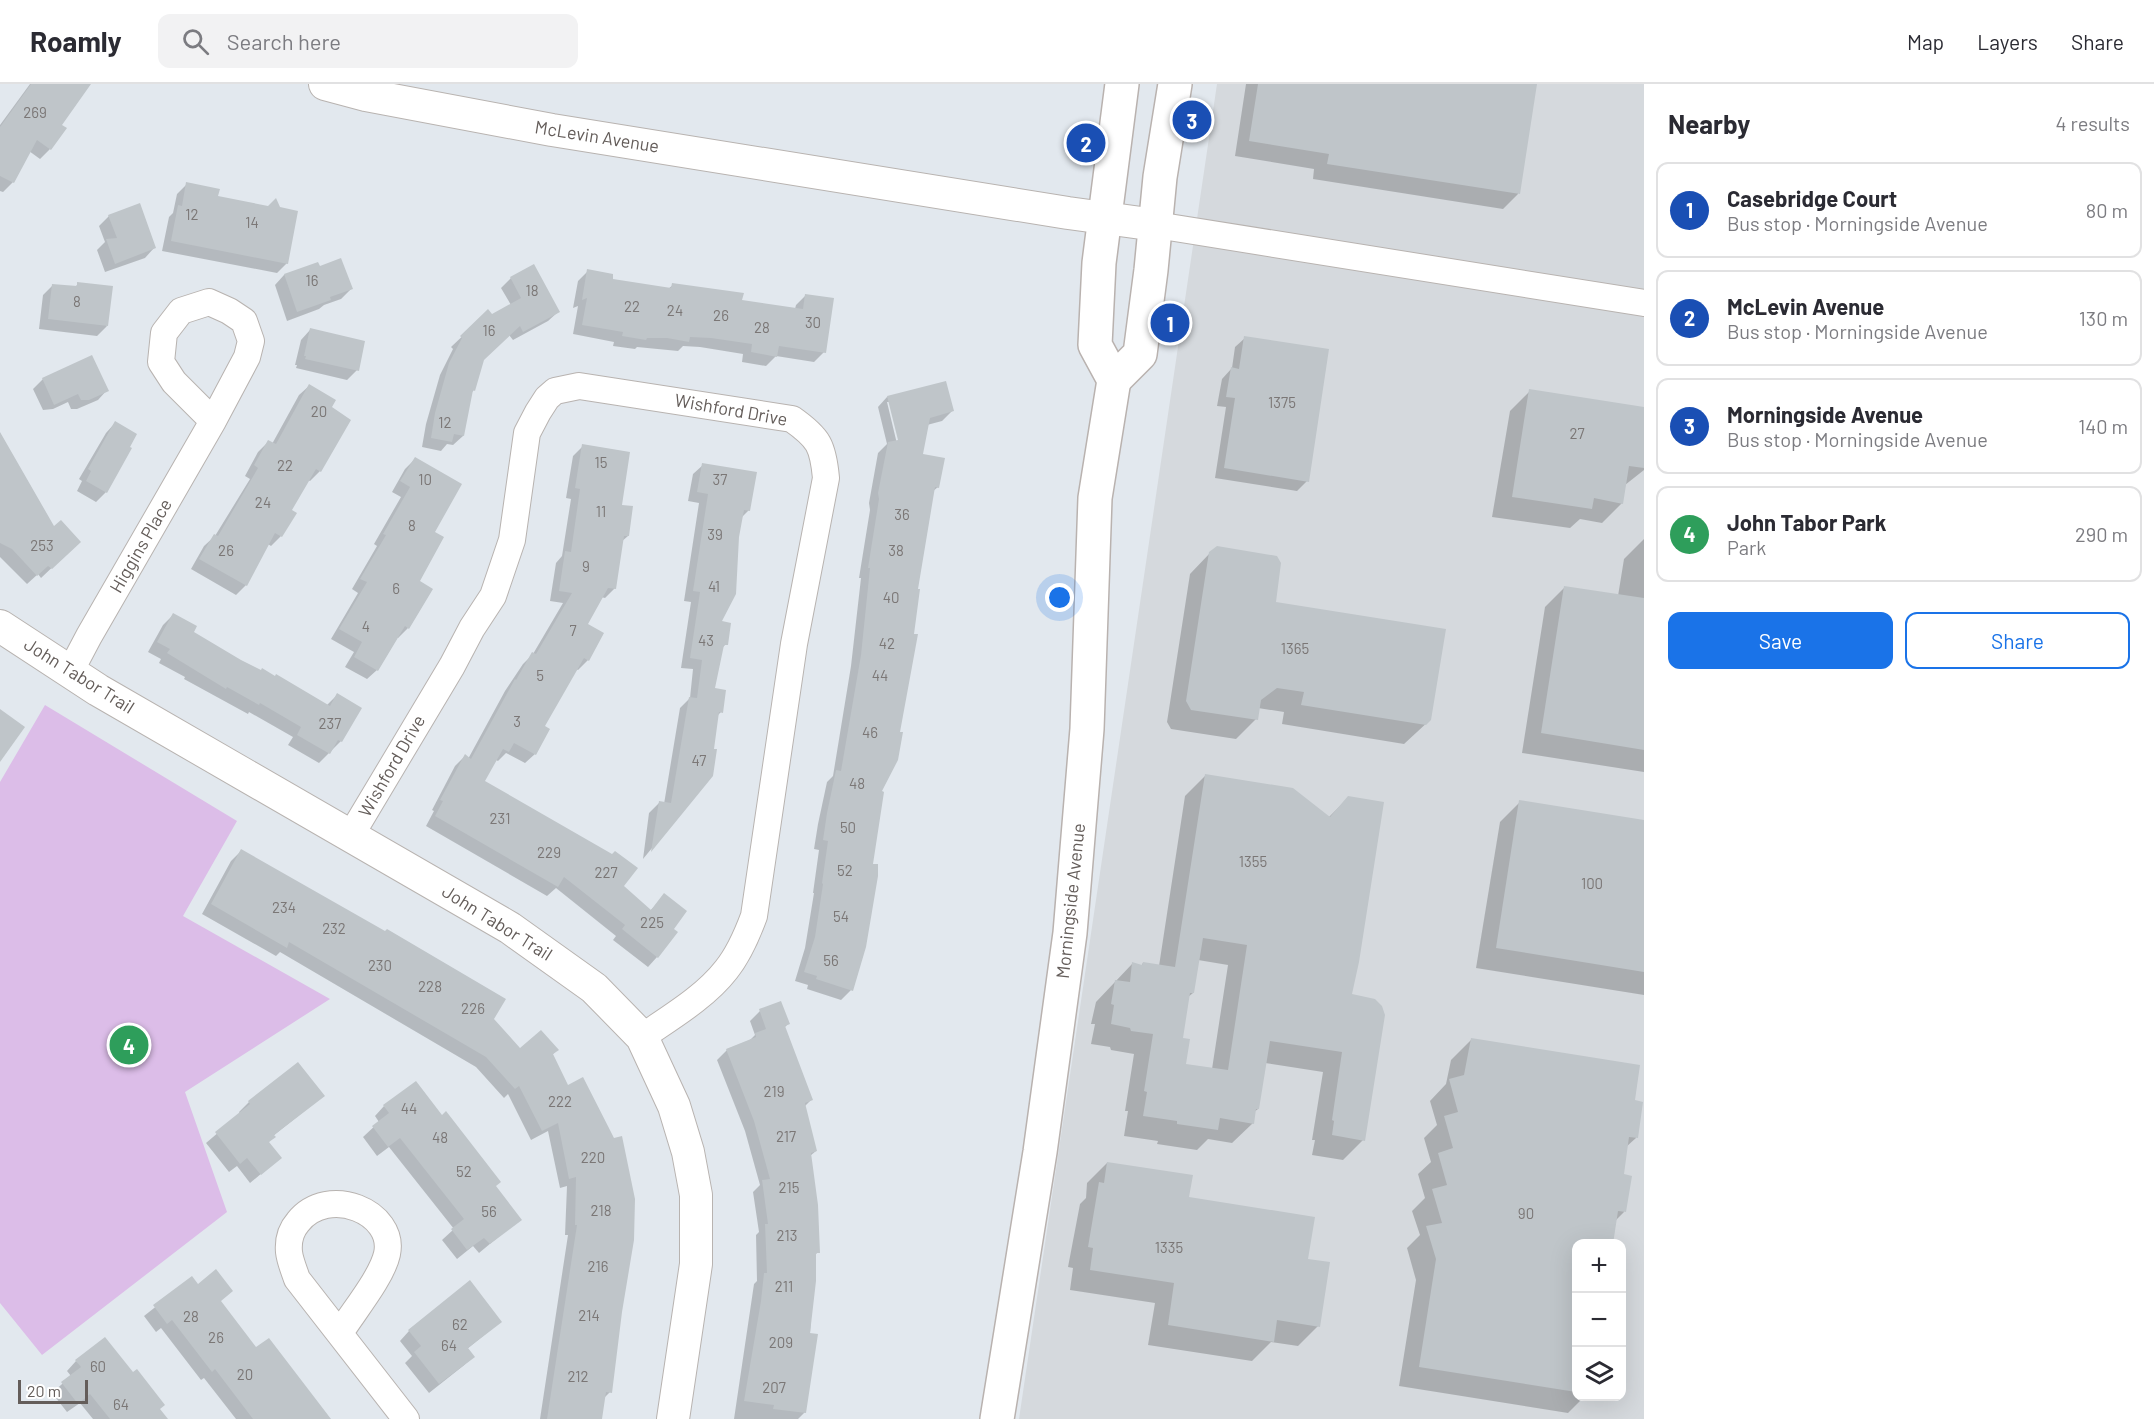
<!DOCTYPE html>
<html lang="en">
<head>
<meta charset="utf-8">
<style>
	body { margin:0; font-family:Barlow,sans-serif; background:#f2f2f3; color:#2b2b33 }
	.controls { position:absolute; right:18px; bottom:18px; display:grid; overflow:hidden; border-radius:12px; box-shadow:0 6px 24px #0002 }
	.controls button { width:54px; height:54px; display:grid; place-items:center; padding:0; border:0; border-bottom:2px solid #e1e1e2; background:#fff; color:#2b2b33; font:30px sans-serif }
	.scale { position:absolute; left:18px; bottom:15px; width:70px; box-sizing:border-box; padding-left:6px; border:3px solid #645d5a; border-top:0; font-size:16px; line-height:21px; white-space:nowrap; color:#645d5a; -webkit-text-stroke:4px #fff; paint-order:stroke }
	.you { position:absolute; left:1060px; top:514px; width:21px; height:21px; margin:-15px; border:4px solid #fff; border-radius:50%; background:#1a73e8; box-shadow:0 0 0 9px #1a73e833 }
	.badge { display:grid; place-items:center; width:39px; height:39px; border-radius:50%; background:#1a73e8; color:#fff; font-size:20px; font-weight:700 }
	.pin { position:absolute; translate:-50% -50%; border:3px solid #fff; box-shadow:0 2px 6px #0006 }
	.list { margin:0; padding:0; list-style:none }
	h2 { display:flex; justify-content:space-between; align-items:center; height:78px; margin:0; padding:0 24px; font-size:26px }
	h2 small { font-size:20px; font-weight:400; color:#7c7c81 }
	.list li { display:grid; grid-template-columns:39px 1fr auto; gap:18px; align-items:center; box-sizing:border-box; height:96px; margin:0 12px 12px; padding:0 12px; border:2px solid #e1e1e2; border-radius:12px }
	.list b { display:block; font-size:22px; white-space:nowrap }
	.list p { margin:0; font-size:20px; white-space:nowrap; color:#7c7c81 }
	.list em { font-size:20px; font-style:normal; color:#7c7c81 }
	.actions { display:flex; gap:12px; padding:18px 24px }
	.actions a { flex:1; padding:14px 0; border:2px solid #1a73e8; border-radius:12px; text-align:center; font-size:21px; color:#1a73e8 }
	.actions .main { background:#1a73e8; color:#fff }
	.icon { flex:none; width:33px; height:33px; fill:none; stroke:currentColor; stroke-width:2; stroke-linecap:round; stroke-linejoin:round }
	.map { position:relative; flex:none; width:1644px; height:1335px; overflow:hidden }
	header { display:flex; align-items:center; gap:36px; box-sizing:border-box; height:84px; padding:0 30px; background:#fff; border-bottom:2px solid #e1e1e2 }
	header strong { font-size:28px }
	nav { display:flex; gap:33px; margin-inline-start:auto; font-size:21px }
	.search { width:420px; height:54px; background:#f2f2f3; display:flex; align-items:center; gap:15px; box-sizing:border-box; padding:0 21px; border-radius:12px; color:#7c7c81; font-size:22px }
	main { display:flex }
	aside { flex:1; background:#fff }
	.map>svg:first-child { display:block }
</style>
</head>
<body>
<header>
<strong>Roamly</strong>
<div class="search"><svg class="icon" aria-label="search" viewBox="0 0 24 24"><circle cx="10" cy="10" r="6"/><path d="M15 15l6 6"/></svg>Search here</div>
<nav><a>Map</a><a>Layers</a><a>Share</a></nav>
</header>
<main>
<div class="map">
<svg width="1644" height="1335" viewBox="0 0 1644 1335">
	<rect width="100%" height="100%" fill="#e2e8ee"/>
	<path fill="#d5d9dd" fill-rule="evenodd" d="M1217,0H1644V1335H1019ZM1576,1160H1622V1312H1576Z"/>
	<path fill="#dcbde8" d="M45,621L237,737L183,832L330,915L185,1008L227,1128L42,1271L0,1219V698Z"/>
	<g fill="#0003" fill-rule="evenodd">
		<path d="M30,0H89L60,41L65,45L50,65L40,75L29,67L13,98L3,108L0,107V41Z"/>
		<path d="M1246,0H1535L1518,110L1503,125L1313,95L1314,85L1235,72Z"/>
		<path d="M187,100L287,179L277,189L162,167L169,133L173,129L177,110Z"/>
		<path d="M109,132L154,164L145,174L105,188L97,166L105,158L99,142Z"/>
		<path d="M319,184L351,205L341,215L324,221L319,225L287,237L275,201L284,191Z"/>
		<path d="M588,187L611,196L668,205L673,201L741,217L795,225L796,221L806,211L824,268L814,278L776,272L766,282L742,278L743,270L700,263L683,262L678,267L637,263L635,265L613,262L614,258L573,250L578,222L573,224L578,197Z"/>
		<path d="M511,194L558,228L548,237L513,256L509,251L482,276L474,306L471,309L463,352L453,361L447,360L441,367L422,363L426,340L440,291L453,265L451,263L488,228L492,232L511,221L501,204Z"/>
		<path d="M78,200L107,242L97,252L39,245L43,211L53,201L74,204Z"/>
		<path d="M310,246L357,286L347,296L296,284L297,281H295L301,256Z"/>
		<path d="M1245,254L1307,397L1297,407L1215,394L1226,323L1217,322L1222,295L1232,284L1235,263Z"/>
		<path d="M43,295L107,306L98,316L77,325H71L68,318L53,325L43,326L33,305Z"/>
		<path d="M309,302L330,324L320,387L310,397L308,396L290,427L281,452L271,462L268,460L246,501L236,511L191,485L204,462L215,452L250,395L245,392L258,368L268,358L272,360L299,311Z"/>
		<path d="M1530,307L1644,324V386L1625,401L1622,419L1602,439L1580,435L1570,444L1492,433L1510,327Z"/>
		<path d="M887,313L952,327L942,337L927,341L921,371L938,403L932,408L880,709L851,906L841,916L807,905L808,901L795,897L805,864L814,809H813L819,766L814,765L818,740L827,698L833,692L851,582L861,494H859L870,426L869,419L878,369L887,360L878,323ZM887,318H890L901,363L898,364Z"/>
		<path d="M115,339L106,408L96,418L77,407L82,397L79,395L106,349Z"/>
		<path d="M0,351L54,444L79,458L41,494L38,490L27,500L0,473Z"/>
		<path d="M583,362L621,422L628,452L621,458L615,504L605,514L601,513L586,540L588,576L578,586L576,585L543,642L535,670L525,679L506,669L498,677L496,676L483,698L621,803L650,827L665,811L657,873L648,883L613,856L616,852L556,804L547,812L426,742L434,727L432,726L455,682L465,672L468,675L505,607L523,580L533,570L563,519L550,517L556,479L562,472L571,415L566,414L573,372Z"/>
		<path d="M415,375L433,448L418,498L408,544L398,554L397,553L377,586L367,595L345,583L354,568L331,555L358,509L352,505L377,462L374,460L401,413L392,408L405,385Z"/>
		<path d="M703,381L749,426L741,434L720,539L726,560L721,565L714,605L721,628L717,632L712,666V691L643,775L649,729L659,719L664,720L680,624L690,614L693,585L681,584L691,518L684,517L699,419L688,417L693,390Z"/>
		<path d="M1644,455V688L1522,669L1545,523L1565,503L1618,512L1624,475Z"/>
		<path d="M1210,469L1274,519L1430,636L1404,660L1282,640L1284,628L1258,624L1256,635L1236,655L1171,645L1167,638L1190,490Z"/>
		<path d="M173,531L192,548L241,578L327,621L337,611L341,657L319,679L288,661L293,653L249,628L248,630L184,595L185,593L159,579L161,575L148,568L163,541Z"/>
		<path d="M1205,692L1328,734L1348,714L1350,912L1363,1056L1343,1076L1312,1071L1315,1056H1312L1323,988L1265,979L1258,1025L1254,1028L1253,1039L1232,1059L1208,1055L1197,1066L1157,1060L1158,1057L1124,1052L1128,1027H1125L1134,970L1111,966L1110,963L1091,960L1095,940H1091L1096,918L1132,880L1141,882L1143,879L1159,882L1185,712ZM1198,876L1228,881L1212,985L1185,981L1181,955L1188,913L1193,909Z"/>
		<path d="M1520,718L1644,738V911L1476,884L1500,738Z"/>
		<path d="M241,767L492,935L519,966H557L552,971L567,1003L610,1308L604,1314L601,1335H540L568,1151H565L567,1102L560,1104L548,1047L531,1056L508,1010L504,1014L476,983L280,868L276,872L202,830L231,777Z"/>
		<path d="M760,927L788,940L784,944L811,1016L804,1023L816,1067L810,1072L818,1168L815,1171L805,1328L798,1335H734L754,1200L757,1197L756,1151L759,1148L753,1108L760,1101L745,1047L717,976L727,966L748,958L755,951L750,937Z"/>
		<path d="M1471,956L1633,1017L1636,1054L1626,1063L1622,1091L1624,1128L1615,1137L1576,1160V1312H1585L1568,1329L1399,1302L1416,1196L1407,1164L1420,1151L1412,1127L1425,1114L1418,1090L1431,1078L1424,1054L1437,1041L1430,1017L1446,1000L1451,976Z"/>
		<path d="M298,980L323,1012L273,1052L268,1059L280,1074L250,1099L237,1082L229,1088L206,1059L240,1030L239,1028L249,1018Z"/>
		<path d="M384,1022L494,1102L520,1135L479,1169L473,1162L457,1175L442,1156L454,1145L389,1063L377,1072L363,1053L379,1038L375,1032Z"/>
		<path d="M1107,1079L1306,1176L1318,1242L1298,1262L1271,1258L1252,1277L1148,1261L1155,1219L1070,1206L1073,1184L1068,1183L1080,1120L1086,1114L1087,1099Z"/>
		<path d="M192,1194L197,1202L220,1218L256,1265L329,1335H236L204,1294L201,1296L161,1244L156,1248L144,1232Z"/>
		<path d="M500,1238L467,1265L473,1273L463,1282L429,1309L405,1279L412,1272L400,1257L409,1247Z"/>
		<path d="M76,1277L158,1325L166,1335H93L80,1319L67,1328L52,1309L71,1292L67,1287Z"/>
	</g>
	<g fill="#bfc5c9" fill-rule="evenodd">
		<path d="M31,0H91L62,41L67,44L51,66L37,56L14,99L0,92V43Z"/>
		<path d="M1258,0H1537L1520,110L1327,80L1329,70L1249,57Z"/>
		<path d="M186,98L220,105L218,112L268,122L276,114L280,123L298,127L288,180L171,157L178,121L182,122Z"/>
		<path d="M140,119L156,164L115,180L106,155L117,154L108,131Z"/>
		<path d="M341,174L353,205L330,213L331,216L297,228L284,190L318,178L320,182Z"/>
		<path d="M534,180L560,228L523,248L520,242L484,276L475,307L473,306L464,352L454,350L452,358L431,354L435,329L449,279L462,254L460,252L488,225L492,230L521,214L510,193Z"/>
		<path d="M587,185L613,190V195L671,204L672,199L744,209L742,216L803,225L805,210L834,214L826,269L779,262L777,273L751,268L752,260L711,254L690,253L689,258L667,254H647L646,256L622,252L623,248L582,241L587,214L582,216Z"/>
		<path d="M77,198L113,202L108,242L48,235L52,200L77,202Z"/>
		<path d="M310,244L365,257L359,287L305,275L306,272H304Z"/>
		<path d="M1244,252L1329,265L1309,398L1224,384L1235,314L1226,313L1231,283L1239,285Z"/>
		<path d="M92,271L109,307L89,316H81L78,310L54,321L42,294Z"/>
		<path d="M946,297L954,327L930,334L923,370L945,374L939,404L935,403L918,505H920L914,550H918L900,648H903L898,676L882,707L884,708L873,780H878V792L866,863L853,907L816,895L817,892L804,888L815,853L823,800L822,799L828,757L823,756L827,729L836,686L841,687L861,571L870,484H868L879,415L878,409L888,358L898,356L887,312Z"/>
		<path d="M309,300L336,316L332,323L351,336L321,388L316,385L292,426L297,429L282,453L275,449L247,502L199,475L214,450L218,452L258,384L254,381L268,356L276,360Z"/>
		<path d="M1529,305L1644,323V384L1629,382L1623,420L1594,414L1592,425L1512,413Z"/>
		<path d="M115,337L137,350L130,363L132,364L107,409L86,397L91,387L88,385Z"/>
		<path d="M0,348L54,442L61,436L81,458L52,485L48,482L37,492L12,465L0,459Z"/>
		<path d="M582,360L630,368L622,421L633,422L629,452H624L616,505L608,504L588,540L604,549L589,577L584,574L545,642L550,645L536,671L514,659L509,668L503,665L485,697L612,770L615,767L638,784L624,802L651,826L664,809L687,827L674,845L678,848L658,874L622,845L625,841L564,793L558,803L435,732L443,717L440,716L465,670L471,675L515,595L516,596L532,568L536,570L572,509L559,507L565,467L571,468L580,405L575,404Z"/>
		<path d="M415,373L462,400L435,448L444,453L420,497L433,505L409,545L405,542L378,587L354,573L362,558L339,545L367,498L360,495L386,451L383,450L410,403L400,397Z"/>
		<path d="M702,379L757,388L750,427L744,426L739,453L736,510L722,537L731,539L728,561H724L715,604L726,606L723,629L719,628L714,665H717L713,692L651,768L659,717L671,719L689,613L697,614L702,576L690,574L700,508L693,507L708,410L697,408Z"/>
		<path d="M1217,462L1277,472L1281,479L1276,518L1446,545L1431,636L1426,641L1301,621L1304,608L1277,604L1261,616L1258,636L1191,626L1186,617L1209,468Z"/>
		<path d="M1564,502L1644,514V666L1541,649Z"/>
		<path d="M173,529L197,542L194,548L241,576L261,586L262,584L275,592L276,590L330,622L337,609L362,624L342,658L338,656L330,670L297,651L301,643L260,619L259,621L227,603L226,605L167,569L170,565L157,558Z"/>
		<path d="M0,625L25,643L0,678Z"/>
		<path d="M1205,690L1293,704L1330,733L1348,712L1384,718L1359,878L1352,910L1375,915L1382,922L1385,931L1365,1057L1332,1051L1334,1037L1332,1036L1342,968L1270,957L1259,1025H1256L1254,1040L1220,1034L1218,1046L1177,1040V1037L1143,1032L1147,1008L1144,1007L1153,950L1131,947L1130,944L1111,940L1114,921L1111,920L1115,896L1130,898L1132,878L1142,881L1143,878L1175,883ZM1203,854L1247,861L1228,986L1186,980L1190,955L1183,954L1190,909H1194Z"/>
		<path d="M1519,716L1644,736V888L1496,864Z"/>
		<path d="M241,765L385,847L387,845L506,915L494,935L520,964L541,946L559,966L553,970L568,1001L583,993L614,1054L622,1052L635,1115L634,1156L622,1228L612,1309L606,1308L602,1335H547L577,1141H575L576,1093L569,1095L558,1039L542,1047L519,1002L515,1005L486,973L289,858L287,864L211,820Z"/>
		<path d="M781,917L790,940L785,942L813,1016L805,1019L817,1067L811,1069L818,1121L820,1169H816V1197L810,1249L818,1250L806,1329L773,1325L774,1321L744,1317L761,1217L764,1189H767L765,1140H768L762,1096L770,1095L754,1037L726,965L756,953L755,949L766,945L759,925Z"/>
		<path d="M1471,954L1640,981L1635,1016L1643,1018L1638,1054L1629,1053L1624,1090L1632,1092L1626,1128L1618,1127L1613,1160H1576V1308L1419,1283L1436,1175L1426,1142L1442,1139L1432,1105L1447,1101L1438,1069L1453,1064L1444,1032L1458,1028L1449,995L1464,991Z"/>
		<path d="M298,978L325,1012L274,1051L276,1053L269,1058L282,1074L261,1091L247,1074L240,1080L215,1048L250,1020L248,1017Z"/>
		<path d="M416,997L442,1031L446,1027L501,1098L496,1102L522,1136L490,1160L484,1154L467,1166L451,1145L464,1135L400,1054L388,1063L372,1042L389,1029L383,1021Z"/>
		<path d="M1107,1078L1193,1091L1189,1113L1315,1133L1308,1175L1330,1178L1320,1243L1277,1236L1274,1258L1168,1241L1174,1199L1090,1186L1093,1164L1088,1163L1099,1098L1104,1099Z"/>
		<path d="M216,1185L233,1207L221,1217L256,1263L269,1254L331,1335H253L215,1285L212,1288L172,1236L167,1240L153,1221L192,1192L198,1200Z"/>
		<path d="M470,1196L502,1238L468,1264L475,1273L439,1300L414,1268L421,1262L408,1246Z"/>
		<path d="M105,1253L133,1288L137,1285L165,1321L160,1325L168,1335H110L90,1310L78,1320L61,1298L81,1283L75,1276Z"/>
	</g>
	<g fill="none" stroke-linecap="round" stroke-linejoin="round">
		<defs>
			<g id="minor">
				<path d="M1156,141L1644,219"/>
				<path d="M70,588L89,552L213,337L247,273L251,257L244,237L229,227L209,218L181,227L164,249L161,278L174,298L213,337"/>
				<path d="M351,751L452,582L472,544L493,512L512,456L527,349L538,328L547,314L555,307L579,302L792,335C819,354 823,362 826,394L794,560L754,832C747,851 739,870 726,886C705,913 671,933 642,953"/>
				<path d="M340,1249C353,1228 382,1193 387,1170C396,1128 328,1100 298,1138C291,1146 288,1157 289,1168C290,1177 294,1186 297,1195L406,1335"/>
			</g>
			<g id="tertiary">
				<path d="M325,0L366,11L552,46L1068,129L1156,141"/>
				<path d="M0,542L98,606L510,844L594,904L642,953L674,1022L688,1068L696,1111V1180L673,1335"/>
			</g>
			<g id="secondary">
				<path d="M1114,296L1140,270L1151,186L1160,93L1175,0"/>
				<path d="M997,1335L1040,1068L1070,849L1087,645L1095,414L1114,296L1095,261L1099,179L1122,0"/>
			</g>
		</defs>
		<use href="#minor" stroke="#b8b3b0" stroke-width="28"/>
		<use href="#tertiary" stroke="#b8b3b0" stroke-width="34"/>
		<use href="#secondary" stroke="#b9b2af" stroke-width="36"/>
		<use href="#minor" stroke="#fff" stroke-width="26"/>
		<use href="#tertiary" stroke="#fff" stroke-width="32"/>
		<use href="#secondary" stroke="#fff" stroke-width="33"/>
	</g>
	<g text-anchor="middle" stroke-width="4.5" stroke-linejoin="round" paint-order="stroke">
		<g font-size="15" fill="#7b7776">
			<text x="35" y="34">269</text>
			<text x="192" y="136">12</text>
			<text x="252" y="144">14</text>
			<text x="312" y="202">16</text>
			<text x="532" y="212">18</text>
			<text x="77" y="223">8</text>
			<text x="632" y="228">22</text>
			<text x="675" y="232">24</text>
			<text x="721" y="237">26</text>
			<text x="813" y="244">30</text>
			<text x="762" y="249">28</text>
			<text x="489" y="252">16</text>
			<text x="1282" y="324">1375</text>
			<text x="319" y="333">20</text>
			<text x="445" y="344">12</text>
			<text x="1577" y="355">27</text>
			<text x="601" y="384">15</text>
			<text x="285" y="387">22</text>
			<text x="425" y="401">10</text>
			<text x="720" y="401">37</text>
			<text x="263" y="424">24</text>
			<text x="601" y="433">11</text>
			<text x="902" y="436">36</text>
			<text x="412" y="447">8</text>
			<text x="715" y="456">39</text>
			<text x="42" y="467">253</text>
			<text x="226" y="472">26</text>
			<text x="896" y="472">38</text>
			<text x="586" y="488">9</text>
			<text x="714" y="508">41</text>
			<text x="396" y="510">6</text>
			<text x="891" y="519">40</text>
			<text x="366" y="548">4</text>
			<text x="573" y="552">7</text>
			<text x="706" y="562">43</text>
			<text x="887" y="565">42</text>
			<text x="1295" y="570">1365</text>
			<text x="540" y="597">5</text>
			<text x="880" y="597">44</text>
			<text x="517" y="643">3</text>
			<text x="330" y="645">237</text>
			<text x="870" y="654">46</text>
			<text x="699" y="682">47</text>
			<text x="857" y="705">48</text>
			<text x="500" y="740">231</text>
			<text x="848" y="749">50</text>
			<text x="549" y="774">229</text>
			<text x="1253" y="783">1355</text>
			<text x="845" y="792">52</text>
			<text x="606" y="794">227</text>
			<text x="1592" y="805">100</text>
			<text x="284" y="829">234</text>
			<text x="841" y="838">54</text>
			<text x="652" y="844">225</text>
			<text x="334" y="850">232</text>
			<text x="831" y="882">56</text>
			<text x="380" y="887">230</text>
			<text x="430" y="908">228</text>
			<text x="473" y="930">226</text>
			<text x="774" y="1013">219</text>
			<text x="560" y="1023">222</text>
			<text x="409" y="1030">44</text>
			<text x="786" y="1058">217</text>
			<text x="440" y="1059">48</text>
			<text x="593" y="1079">220</text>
			<text x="464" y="1093">52</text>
			<text x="789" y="1109">215</text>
			<text x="601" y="1132">218</text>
			<text x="489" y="1133">56</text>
			<text x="1526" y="1135">90</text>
			<text x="787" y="1157">213</text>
			<text x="1169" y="1169">1335</text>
			<text x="598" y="1188">216</text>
			<text x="784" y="1208">211</text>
			<text x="589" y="1237">214</text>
			<text x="191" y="1238">28</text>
			<text x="460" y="1246">62</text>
			<text x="216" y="1259">26</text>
			<text x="781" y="1264">209</text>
			<text x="449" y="1267">64</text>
			<text x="98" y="1288">60</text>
			<text x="245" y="1296">20</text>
			<text x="578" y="1298">212</text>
			<text x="774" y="1309">207</text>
			<text x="121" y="1326">64</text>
		</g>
		<g font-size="18" fill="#645d5a" stroke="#fff">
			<text transform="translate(597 53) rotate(9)" y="6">McLevin Avenue</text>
			<text transform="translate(731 326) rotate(10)" y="6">Wishford Drive</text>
			<text transform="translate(141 462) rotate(-60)" y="6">Higgins Place</text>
			<text transform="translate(79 592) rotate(32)" y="6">John Tabor Trail</text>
			<text transform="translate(392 682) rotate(-60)" y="6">Wishford Drive</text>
			<text transform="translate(1071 817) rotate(-84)" y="6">Morningside Avenue</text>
			<text transform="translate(497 839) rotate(32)" y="6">John Tabor Trail</text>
		</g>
	</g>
</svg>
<div class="controls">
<button>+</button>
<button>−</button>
<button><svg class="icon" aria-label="layers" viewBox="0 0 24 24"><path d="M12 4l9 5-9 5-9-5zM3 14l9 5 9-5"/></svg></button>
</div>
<div class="scale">20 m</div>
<div class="you"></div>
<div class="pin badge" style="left:1170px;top:239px;background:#1a4fb4">1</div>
<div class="pin badge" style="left:1086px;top:59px;background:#1a4fb4">2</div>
<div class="pin badge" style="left:1192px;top:36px;background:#1a4fb4">3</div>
<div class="pin badge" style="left:129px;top:961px;background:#2e9e5b">4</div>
</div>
<aside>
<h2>Nearby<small>4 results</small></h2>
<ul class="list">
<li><span class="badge" style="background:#1a4fb4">1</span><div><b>Casebridge Court</b><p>Bus stop · Morningside Avenue</p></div><em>80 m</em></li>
<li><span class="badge" style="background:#1a4fb4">2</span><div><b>McLevin Avenue</b><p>Bus stop · Morningside Avenue</p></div><em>130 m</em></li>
<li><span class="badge" style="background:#1a4fb4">3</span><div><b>Morningside Avenue</b><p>Bus stop · Morningside Avenue</p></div><em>140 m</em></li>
<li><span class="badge" style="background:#2e9e5b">4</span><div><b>John Tabor Park</b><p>Park</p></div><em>290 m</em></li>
</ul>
<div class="actions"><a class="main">Save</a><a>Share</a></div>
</aside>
</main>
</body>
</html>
